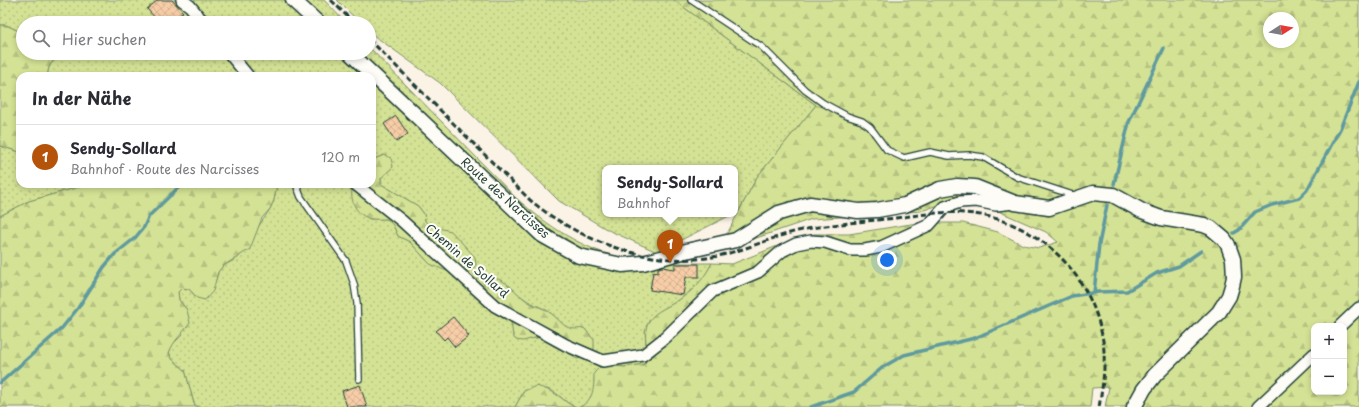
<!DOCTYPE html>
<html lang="de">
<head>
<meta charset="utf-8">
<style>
	body { margin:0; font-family:"Playpen Sans",sans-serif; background:#f7f7f7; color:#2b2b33 }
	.controls { position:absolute; right:12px; bottom:12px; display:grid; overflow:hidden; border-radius:8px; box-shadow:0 2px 6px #0003 }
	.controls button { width:36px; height:36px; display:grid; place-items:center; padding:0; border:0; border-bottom:1px solid #e1e1e2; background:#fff; color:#2b2b33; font:20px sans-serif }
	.compass { position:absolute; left:1263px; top:12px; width:36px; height:36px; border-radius:50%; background:#fff; box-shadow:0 2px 6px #0003; rotate:79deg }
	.you { position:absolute; left:887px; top:260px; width:14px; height:14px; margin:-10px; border:3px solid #fff; border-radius:50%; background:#1a73e8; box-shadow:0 0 0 6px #1a73e833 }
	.badge { display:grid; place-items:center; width:26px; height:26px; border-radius:50%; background:#b45309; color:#fff; font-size:13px; font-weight:700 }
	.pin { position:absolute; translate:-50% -33px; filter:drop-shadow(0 1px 2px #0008) }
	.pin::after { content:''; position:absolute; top:21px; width:14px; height:12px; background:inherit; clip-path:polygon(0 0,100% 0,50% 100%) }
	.popup { position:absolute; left:602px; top:165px; width:136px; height:52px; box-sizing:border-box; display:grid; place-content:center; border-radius:8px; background:#fff; filter:drop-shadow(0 1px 3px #0005); font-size:13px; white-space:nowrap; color:#7c7c81 }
	.popup b { font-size:15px; color:#2b2b33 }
	.popup::after { content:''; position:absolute; left:50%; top:100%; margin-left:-8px; border:8px solid transparent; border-top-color:#fff }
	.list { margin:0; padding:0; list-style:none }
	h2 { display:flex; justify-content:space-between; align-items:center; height:52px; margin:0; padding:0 16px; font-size:17px }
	h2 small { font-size:13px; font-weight:400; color:#7c7c81 }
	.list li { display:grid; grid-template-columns:26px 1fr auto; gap:12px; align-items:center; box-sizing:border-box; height:64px; padding:0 16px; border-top:1px solid #e1e1e2 }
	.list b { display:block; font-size:15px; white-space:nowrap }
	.list p { margin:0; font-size:13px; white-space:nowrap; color:#7c7c81 }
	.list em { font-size:13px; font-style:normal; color:#7c7c81 }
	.icon { flex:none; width:22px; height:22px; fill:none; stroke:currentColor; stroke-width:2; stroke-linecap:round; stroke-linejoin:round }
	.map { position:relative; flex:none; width:1359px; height:407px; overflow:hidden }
	.search { position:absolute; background:#fff; box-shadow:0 2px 6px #0003; left:16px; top:16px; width:360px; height:44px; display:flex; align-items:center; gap:10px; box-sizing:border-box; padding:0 14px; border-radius:22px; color:#7c7c81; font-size:15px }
	.panel { position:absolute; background:#fff; box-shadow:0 2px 6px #0003; left:16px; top:72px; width:360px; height:116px; border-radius:12px }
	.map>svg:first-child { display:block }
</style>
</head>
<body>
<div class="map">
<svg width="1359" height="407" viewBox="0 0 1359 407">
	<defs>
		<pattern id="grass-dots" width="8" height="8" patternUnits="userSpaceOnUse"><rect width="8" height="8" fill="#d4e295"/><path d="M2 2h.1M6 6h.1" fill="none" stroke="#b6c381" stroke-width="1.8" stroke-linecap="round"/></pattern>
		<pattern id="forest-firs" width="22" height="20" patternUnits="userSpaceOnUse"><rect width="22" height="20" fill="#d4e295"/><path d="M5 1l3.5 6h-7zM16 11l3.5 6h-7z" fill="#b6c381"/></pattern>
		<pattern id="building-cross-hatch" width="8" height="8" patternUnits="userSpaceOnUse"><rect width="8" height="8" fill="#f7cda6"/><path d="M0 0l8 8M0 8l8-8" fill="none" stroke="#d3b190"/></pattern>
	</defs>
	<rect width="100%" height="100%" fill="#fcf3e7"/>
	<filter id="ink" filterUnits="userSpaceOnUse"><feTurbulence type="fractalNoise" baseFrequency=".025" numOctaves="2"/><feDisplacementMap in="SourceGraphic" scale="8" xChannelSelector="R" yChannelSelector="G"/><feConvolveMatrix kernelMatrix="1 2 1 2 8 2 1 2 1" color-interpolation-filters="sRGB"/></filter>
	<g filter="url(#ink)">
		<g fill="url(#grass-dots)" stroke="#7a9064" fill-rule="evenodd">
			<path d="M0,0H324L346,23H23V33L6,25H0Z"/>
			<path d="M337,0H674L816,105L757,177L739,211L735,213V168H605V214H733L657,252L608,230L559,201L440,83L369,32V23H360Z"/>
			<path d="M369,47L516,198C548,226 583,250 626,259C654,264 684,263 712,263L702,282L679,300L656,314L645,331L647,357L645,364L625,367L602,365L594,380L595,389L587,403L580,407C566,407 560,392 547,389C540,388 531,391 524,391L515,407H198L194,404L185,370L172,359L169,353L172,345L182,335L187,310L179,300L178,292L182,288L189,289L197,298L216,280L218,272L223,266L238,258L270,209L274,200L277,184H353L369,219H387L393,225L398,236L410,242L430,264L436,226H430L425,221L424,214L418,206L381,184V178L393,167L384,155L372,160V76H47L49,67L58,53H369ZM521,296C529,303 539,306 548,311C558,318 562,327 573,330L563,338C554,329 546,337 536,338C529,339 520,337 513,336L512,324L509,318Z"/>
			<path d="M0,146L20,152V184H90L29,201L0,216Z"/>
		</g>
		<g fill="url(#forest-firs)" stroke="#7a9064" fill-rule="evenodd">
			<path d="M674,0H1359V407H1105L1109,387L1092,388L1090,407H580C594,399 594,388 594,373L602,365L625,367L645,364C650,350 641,333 649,321C655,311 670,306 679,300C695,289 703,280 712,263L732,264L790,241L814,234H849L917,223H963L998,232L1023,245L1039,248L1058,242L1046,232L998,211L967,206L939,205L921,211L812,219L718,251L757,177L816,105ZM1269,18H1293V42H1269ZM1314,326H1344V392H1314Z"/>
			<path d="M0,25H6L23,33V53H58L49,67L47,76H20V152L0,146Z"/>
			<path d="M384,155L391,158L393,167L381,178V184L418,206L424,214L425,221L430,226L451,231L475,257L476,265L473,269L449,272L430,264L410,242L398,236L393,225L387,219C381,219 373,220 368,218C354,213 349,197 353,184H372V160Z"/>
			<path d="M90,184H277L274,200L270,209L262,218L250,249L223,266L218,272L213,291L205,300L197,298L189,289L182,288L178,292L179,300L187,310L190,323C183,333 173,341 169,353L172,359L185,370L194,404L198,407H0V216L29,201Z"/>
			<path d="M491,277C508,280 514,292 527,301C534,306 542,307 549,312C564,322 563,332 584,328L594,340V350L586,357L577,359C564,352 568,336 554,333L523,341L516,340C510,334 514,324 508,317C500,307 482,295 484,281Z"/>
			<path d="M536,386C544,388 551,391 557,395C564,399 568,405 576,407H515L524,391Z"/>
		</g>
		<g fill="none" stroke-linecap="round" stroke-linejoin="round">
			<g stroke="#5f9a9f" stroke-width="3.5">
				<path d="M1114,184L1129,122L1164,48"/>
				<path d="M1234,233L1239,230L1255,212L1272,205L1299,198L1307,190L1340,129L1359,82"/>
				<path d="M1094,293L1099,244L1107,205"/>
				<path d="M0,383L62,328L78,308L104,267L115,254L135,238L144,227L149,216L182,184"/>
				<path d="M811,407L854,392L883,367L904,355L975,338L1072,296L1098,292L1127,291L1157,273L1179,266L1201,251"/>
			</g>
		</g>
		<g fill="url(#building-cross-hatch)" stroke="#1f3d34">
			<path d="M158,0H172L183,12L170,23H160L147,9Z"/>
			<path d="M396,116L408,134L396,142L384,124Z"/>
			<path d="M675,264H699V277H686L683,295L650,290L653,272L658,273V268L661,267L675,269Z"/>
			<path d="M453,317L469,336L455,347L447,337L444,340L436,331Z"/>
			<path d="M360,385L367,407H347L342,391Z"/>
		</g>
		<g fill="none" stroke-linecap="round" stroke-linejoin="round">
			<defs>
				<g id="service">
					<path d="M691,0L762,47L805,90L823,103L847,116L862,121L870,127L887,150L904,158L930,152L949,156L969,155L983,157L1017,177L1076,196"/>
					<path d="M296,184L301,197L346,261L354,284L357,303L359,379"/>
				</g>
				<g id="minor">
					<path d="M182,0L190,6L204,23"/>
					<path d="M229,53L248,76"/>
					<path d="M355,184L402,221L495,306L566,345L603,361L643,355L666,337L713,291L758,272L782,251L796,244L811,241L825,242L850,250H865L881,247L929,225L945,207L960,202L976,201L996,205L1014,203"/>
					<path d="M1340,326L1359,308"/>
					<path d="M1258,407L1314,354"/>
				</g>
				<g id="tertiary">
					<path d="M293,0L318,23"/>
					<path d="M350,53L542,235L579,256L622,265L643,263L686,251L736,240L779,213L810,204L858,211L877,210L905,205L940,189L957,186L975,187L1015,203L1049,208L1093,193L1113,195L1142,211L1161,218L1204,225L1211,228L1224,239L1228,245L1233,259L1234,277L1232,286L1229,296L1219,312L1155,375L1144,389L1134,407"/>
				</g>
			</defs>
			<use href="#service" stroke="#1f3d34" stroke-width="8"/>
			<use href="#minor" stroke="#1f3d34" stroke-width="14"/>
			<use href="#tertiary" stroke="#1f3d34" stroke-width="17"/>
			<use href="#service" stroke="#fdfcf7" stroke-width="5.5"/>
			<use href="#minor" stroke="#fdfcf7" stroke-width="11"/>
			<use href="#tertiary" stroke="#fdfcf7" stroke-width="14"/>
			<g stroke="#1f3d34" stroke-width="3" stroke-dasharray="6 3" stroke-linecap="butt">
				<path d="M331,0L354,23"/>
				<path d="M369,39L530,200C580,242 657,271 722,255C751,248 777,235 806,229C836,224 866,221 896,218C919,215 942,211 965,213C1035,218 1092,272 1103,341C1106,363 1103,385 1099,407"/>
			</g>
		</g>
	</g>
	<g text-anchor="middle" stroke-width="4" stroke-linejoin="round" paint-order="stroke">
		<g font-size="12" fill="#1f3d34" stroke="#fdfcf7">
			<text transform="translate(505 198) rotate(42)" y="4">Route des Narcisses</text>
			<text transform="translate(467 261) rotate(41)" y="4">Chemin de Sollard</text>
		</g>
	</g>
</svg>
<div class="controls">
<button>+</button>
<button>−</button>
</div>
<svg class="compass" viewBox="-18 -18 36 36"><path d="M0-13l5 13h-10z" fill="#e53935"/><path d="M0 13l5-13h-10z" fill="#7c7c81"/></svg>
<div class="you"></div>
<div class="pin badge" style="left:670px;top:263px">1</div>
<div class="popup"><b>Sendy-Sollard</b>Bahnhof</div>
<div class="search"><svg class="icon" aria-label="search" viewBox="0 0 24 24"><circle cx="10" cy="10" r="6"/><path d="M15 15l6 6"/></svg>Hier suchen</div>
<section class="panel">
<h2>In der Nähe<small></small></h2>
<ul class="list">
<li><span class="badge">1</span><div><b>Sendy-Sollard</b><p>Bahnhof · Route des Narcisses</p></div><em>120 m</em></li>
</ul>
</section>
</div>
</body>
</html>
